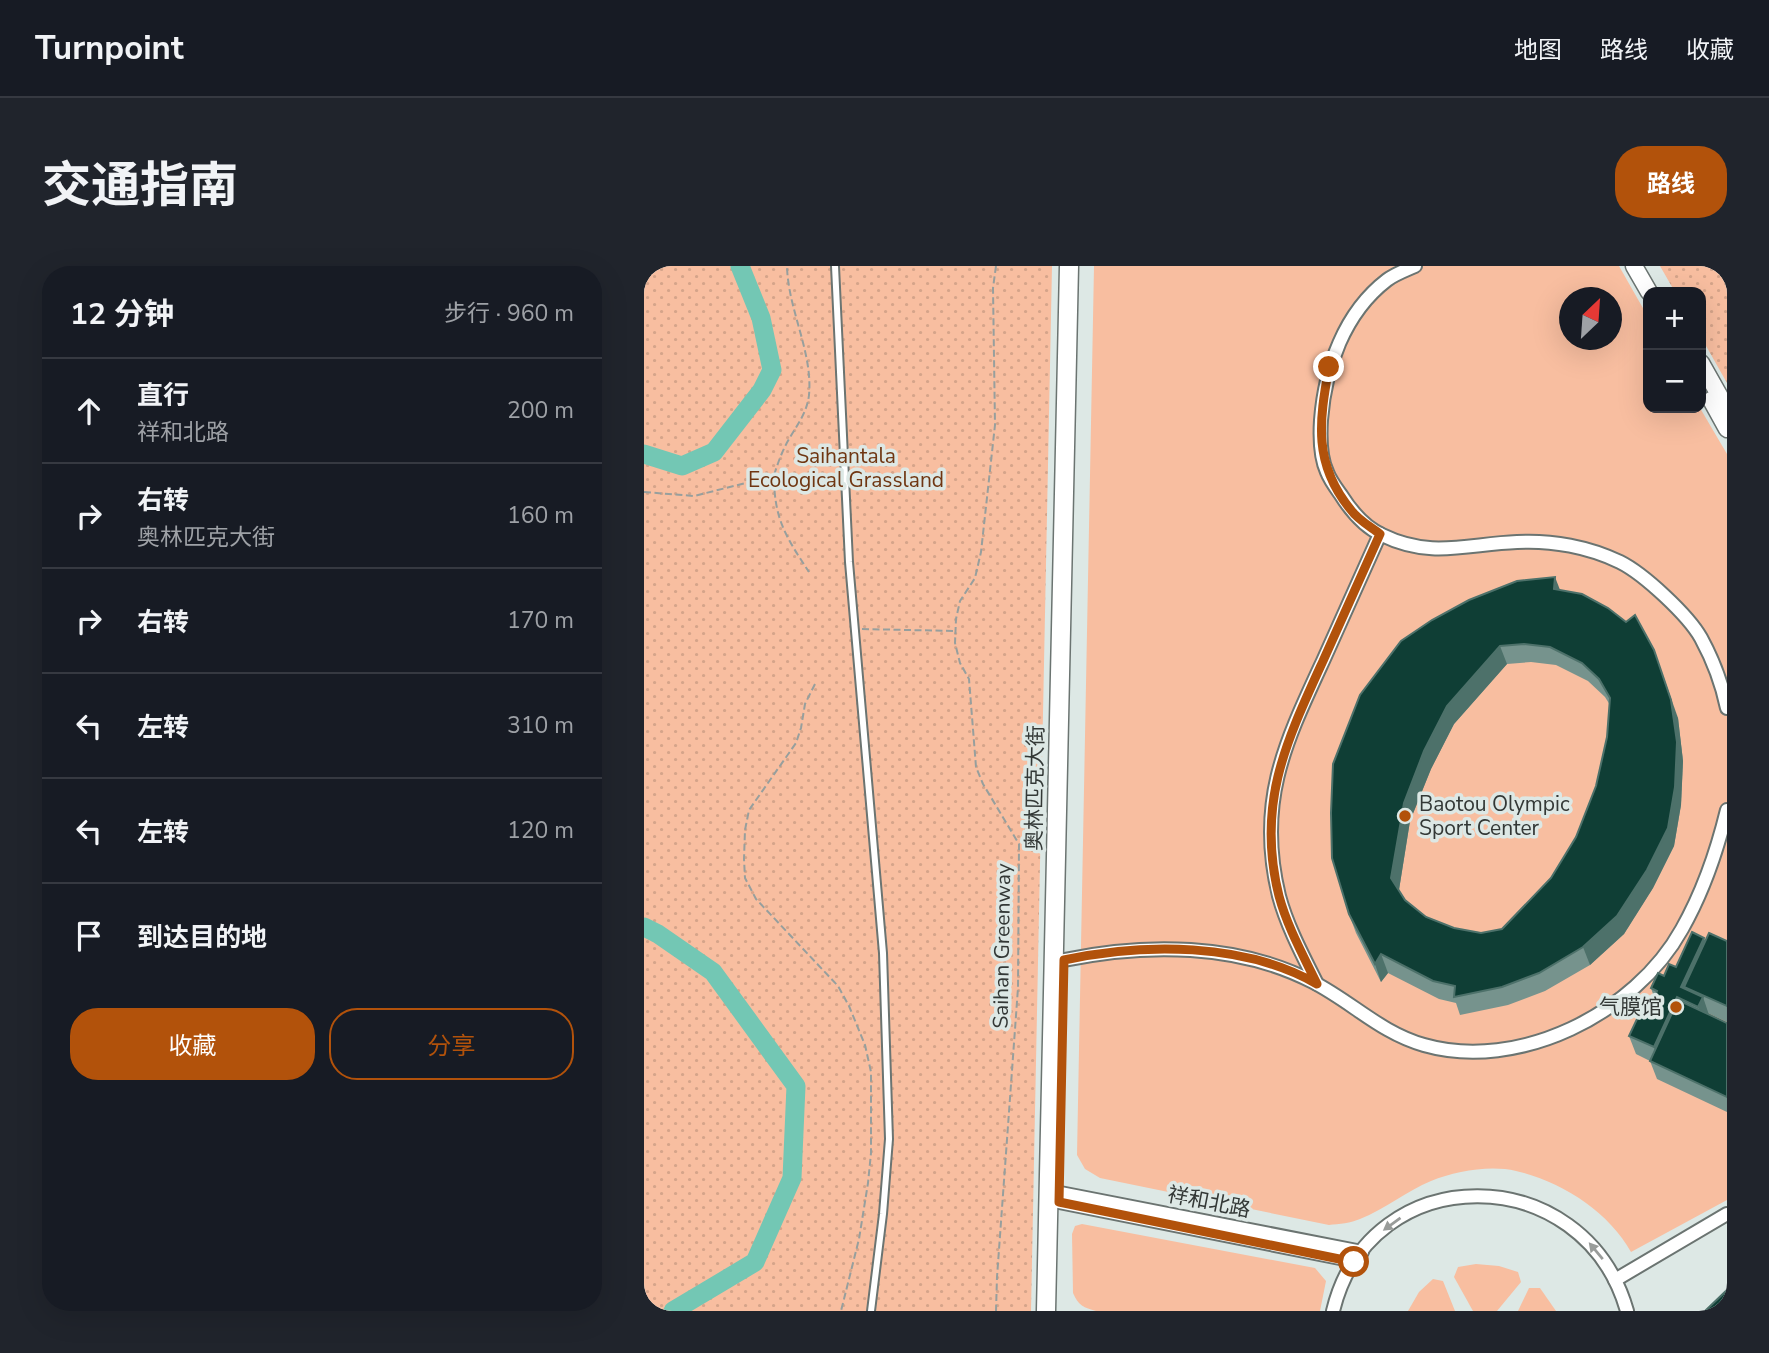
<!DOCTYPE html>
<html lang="zh">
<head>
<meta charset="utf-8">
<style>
	body { margin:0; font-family:"Nunito Sans","Noto Sans SC",sans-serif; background:#20242c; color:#f1f3f6 }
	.controls { position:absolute; right:21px; top:21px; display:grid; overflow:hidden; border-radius:14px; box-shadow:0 7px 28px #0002 }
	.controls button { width:63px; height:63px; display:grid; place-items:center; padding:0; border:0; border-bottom:2px solid #363941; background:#171b24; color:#f1f3f6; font:35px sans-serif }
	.compass { position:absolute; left:915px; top:21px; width:63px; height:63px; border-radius:50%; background:#171b24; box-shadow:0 7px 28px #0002; rotate:25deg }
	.stop { position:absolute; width:21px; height:21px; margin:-16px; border:5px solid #b2520b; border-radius:50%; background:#fff }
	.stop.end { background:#b2520b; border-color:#fff; box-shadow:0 2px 7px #0008 }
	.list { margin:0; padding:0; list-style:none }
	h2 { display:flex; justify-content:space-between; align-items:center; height:91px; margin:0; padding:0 28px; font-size:30px }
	h2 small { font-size:23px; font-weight:400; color:#9ea1a6 }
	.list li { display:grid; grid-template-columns:46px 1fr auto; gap:21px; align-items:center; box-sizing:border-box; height:105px; padding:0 28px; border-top:2px solid #363941 }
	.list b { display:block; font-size:26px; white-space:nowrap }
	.list p { margin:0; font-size:23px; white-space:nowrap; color:#9ea1a6 }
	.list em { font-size:23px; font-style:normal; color:#9ea1a6 }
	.actions { display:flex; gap:14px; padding:21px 28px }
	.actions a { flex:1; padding:16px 0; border:2px solid #b2520b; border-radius:28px; text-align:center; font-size:24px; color:#b2520b }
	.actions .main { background:#b2520b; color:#fff }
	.icon { flex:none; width:38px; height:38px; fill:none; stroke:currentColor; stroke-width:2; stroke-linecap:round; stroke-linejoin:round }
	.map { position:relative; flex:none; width:1083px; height:1045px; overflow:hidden; border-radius:28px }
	header { display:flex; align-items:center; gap:42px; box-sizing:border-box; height:98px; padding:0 35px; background:#171b24; border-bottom:2px solid #363941 }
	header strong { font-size:33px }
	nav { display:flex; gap:38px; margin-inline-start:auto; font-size:24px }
	.intro { display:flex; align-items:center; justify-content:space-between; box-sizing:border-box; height:168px; padding:0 42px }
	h1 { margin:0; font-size:49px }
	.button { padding:18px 32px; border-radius:28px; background:#b2520b; color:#fff; font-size:24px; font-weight:700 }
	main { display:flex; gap:42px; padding:0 42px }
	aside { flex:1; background:#171b24; border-radius:28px; box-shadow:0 7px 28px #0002 }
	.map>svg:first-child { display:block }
</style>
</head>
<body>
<header>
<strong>Turnpoint</strong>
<nav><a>地图</a><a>路线</a><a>收藏</a></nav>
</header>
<div class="intro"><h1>交通指南</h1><a class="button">路线</a></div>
<main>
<aside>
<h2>12 分钟<small>步行 · 960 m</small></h2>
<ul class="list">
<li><svg class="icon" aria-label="ahead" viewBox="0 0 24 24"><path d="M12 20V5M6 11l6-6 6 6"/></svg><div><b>直行</b><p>祥和北路</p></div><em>200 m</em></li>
<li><svg class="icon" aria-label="right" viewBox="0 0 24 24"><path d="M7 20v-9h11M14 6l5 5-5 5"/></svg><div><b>右转</b><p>奥林匹克大街</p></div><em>160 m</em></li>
<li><svg class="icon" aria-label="right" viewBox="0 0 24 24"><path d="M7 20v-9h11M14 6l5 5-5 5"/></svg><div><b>右转</b></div><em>170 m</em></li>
<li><svg class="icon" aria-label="left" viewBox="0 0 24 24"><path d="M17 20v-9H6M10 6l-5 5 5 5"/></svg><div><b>左转</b></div><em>310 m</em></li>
<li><svg class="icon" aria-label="left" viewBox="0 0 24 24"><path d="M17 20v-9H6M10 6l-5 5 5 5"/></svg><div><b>左转</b></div><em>120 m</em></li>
<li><svg class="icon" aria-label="arrive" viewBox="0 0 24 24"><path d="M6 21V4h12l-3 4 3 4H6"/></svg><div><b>到达目的地</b></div></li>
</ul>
<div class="actions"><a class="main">收藏</a><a>分享</a></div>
</aside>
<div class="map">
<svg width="1083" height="1045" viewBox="0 0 1083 1045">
	<defs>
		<pattern id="park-dots" width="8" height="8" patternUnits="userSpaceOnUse" patternTransform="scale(1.75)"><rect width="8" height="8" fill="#f8bea0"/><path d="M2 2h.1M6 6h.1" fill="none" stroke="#d5a48a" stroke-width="1.8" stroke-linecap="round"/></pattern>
	</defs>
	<rect width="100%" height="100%" fill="#dde8e5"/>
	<g fill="#f8bea0" fill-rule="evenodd">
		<path d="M450,0H975L1004,51V142H1056L1083,188V934L987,986C965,946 917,915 872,905C846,899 812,905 787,915C763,925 741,943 716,953C707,957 695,958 685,959L456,912L441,903L433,889ZM926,32H968V74H926Z"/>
		<path d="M438,958L671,1002L682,1015L676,1045H452C440,1042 434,1039 429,1027L428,968L431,960Z"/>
		<path d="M832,998L855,1000L874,1006L877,1016L853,1045H829L810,1011L814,1001Z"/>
		<path d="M789,1013L799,1015L811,1045H764L775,1026Z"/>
		<path d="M885,1022H896L912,1045H874Z"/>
	</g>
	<g fill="url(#park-dots)">
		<path d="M0,0H408L387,1045H0Z"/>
		<path d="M1016,0H1083V117L1057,71V26H1031Z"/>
	</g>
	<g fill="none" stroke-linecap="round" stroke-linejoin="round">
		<g stroke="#73c7b4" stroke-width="19">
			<path d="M0,188L38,200L70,186L118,124L128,104L117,52L96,0"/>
			<path d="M0,661L14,668L69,706L152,820L148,912L111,996L29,1045"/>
		</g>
		<defs>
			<path id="service" d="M191,0L205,296L239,687L245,873L239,948L227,1045"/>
			<g id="minor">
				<path d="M771,0C762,4 751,8 743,14C700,47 681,102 677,154C676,170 676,191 683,206C686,214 692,222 697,229C707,245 721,261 738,269C787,293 823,278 873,276C908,274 945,281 976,296C1000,308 1044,349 1057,372C1069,394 1078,418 1083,442"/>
				<path d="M420,694C501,677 594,677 669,716C708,736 737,767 780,779C874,806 991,748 1038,663C1059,626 1073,585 1083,544"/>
				<path d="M673,718C659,690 643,660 635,630C612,536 641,477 679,395C698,353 717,311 736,268"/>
				<path d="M406,925L718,986"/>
				<path d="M405,934L711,995"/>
				<path d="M971,1014L1083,948"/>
				<path d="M689,1045C726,891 940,893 983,1045"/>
			</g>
			<g id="tertiary">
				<path d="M990,0L1005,26"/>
				<path d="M1057,97L1083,143"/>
				<path d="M1067,134L1083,163"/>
			</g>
			<path id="secondary" d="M402,1045L425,0"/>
		</defs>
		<use href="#service" stroke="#6b7471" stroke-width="10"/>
		<use href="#minor" stroke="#6b7471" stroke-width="16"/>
		<use href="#tertiary" stroke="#6b7471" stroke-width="19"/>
		<use href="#secondary" stroke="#6b7471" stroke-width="21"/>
		<g stroke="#979f9d" stroke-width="2" stroke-dasharray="7 3.5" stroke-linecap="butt">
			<path d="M352,0L349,22L351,159L337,286L331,312L316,335L312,353L311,377L316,397L325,413L332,501L339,518L375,578L374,722L353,1011L352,1045"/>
			<path d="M130,209C134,197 138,185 145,173C153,159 163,147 165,129C169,86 144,44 143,0"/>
			<path d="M0,226L50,230L130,210C130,253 142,271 165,306"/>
			<path d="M218,363L311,365"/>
			<path d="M171,418L161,438L157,462L152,477L105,544L101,564L100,593L101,612L112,633L194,720L205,740L221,779L227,806V887L224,917L215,973L197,1045"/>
		</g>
		<use href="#service" stroke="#fff" stroke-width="6"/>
		<use href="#minor" stroke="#fff" stroke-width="12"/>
		<use href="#tertiary" stroke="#fff" stroke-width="16"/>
		<use href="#secondary" stroke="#fff" stroke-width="18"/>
	</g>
	<g fill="#76938d" fill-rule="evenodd">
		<path d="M916,325L1034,452L1039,495L1037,539L1030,580L1009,622L980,668L946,699L901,725L864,739L816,749L812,737L795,733L744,707L737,716L712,667L705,648L689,498ZM887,396L912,399L944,415L961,431L966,439L963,471L952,520L932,571L907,612L858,663L837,667L810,662L782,651L761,634L755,624L766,555L787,503L810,458L863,398Z"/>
		<path d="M1061,675H1083V756L1064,747L1065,749L1083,757V846L1013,813L1006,795L992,788L985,770L1008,737L1010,731L1007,722Z"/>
	</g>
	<g fill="#4d716a">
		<path d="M911,311L918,329L910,323Z"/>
		<path d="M856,380L863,398L810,458L787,503L766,555L754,630L747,612L760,537L780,485L803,440Z"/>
		<path d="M1010,384L1034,452L1039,495L1037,539L1030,580L1009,622L980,668L946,699L939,681Z"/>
		<path d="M1060,672L1067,690L1040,721L1046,735L1037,721Z"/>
		<path d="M737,688L744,707L737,716L731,698Z"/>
		<path d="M1033,731L1039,750L1016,799L1010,781Z"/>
		<path d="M1059,731L1065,749L1061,760L1054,741Z"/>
	</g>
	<g fill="#0f3e35" stroke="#4d716a" stroke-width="2" fill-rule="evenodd">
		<path d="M911,311L910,323L938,328L964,342L982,356L991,349L1010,384L1027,434L1033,476L1031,521L1024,562L1003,604L973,650L939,681L895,707L858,721L810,731L811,720L789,715L737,688L731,698L705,648L688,592L687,547L689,498L716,429L757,375L788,354L825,334L873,315ZM880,378L906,381L938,397L955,413L966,432L963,471L952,520L932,571L907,612L858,663L837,667L810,662L782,651L761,634L747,612L760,537L780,485L803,440L856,380Z"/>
		<path d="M1048,666L1060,672L1037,721L1059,731L1054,741L1033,731L1010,781L985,770L1002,734L1008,737L1013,725L1007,722L1014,707L1020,710L1025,698L1032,701Z"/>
		<path d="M1065,667L1083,675V740L1040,721Z"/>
		<path d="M1034,734L1083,757V831L1006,795Z"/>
		<path d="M1083,1024V1045H1061Z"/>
	</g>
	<defs><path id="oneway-solid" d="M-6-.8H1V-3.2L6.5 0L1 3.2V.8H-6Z" transform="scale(1.75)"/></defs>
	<g fill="#999c9a">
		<use href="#oneway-solid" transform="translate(748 958) rotate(144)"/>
		<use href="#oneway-solid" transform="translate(952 985) rotate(-130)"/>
	</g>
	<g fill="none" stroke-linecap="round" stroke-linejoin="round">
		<path stroke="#b2520b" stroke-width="9" d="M685,101C675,156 669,198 707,244C714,254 727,261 736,268C717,311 698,353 679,395C642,476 612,538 635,630C643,660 659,689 673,718C600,676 499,677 420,694L415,936L710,996"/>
	</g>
	<g fill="#b2520b" stroke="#dde8e5" stroke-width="2.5">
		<circle cx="761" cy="550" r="7"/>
		<circle cx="1032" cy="741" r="7"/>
	</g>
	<g text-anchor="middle" stroke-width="7" stroke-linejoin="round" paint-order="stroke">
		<g font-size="21" fill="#6f3612" stroke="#dde8e5">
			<text x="202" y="197">Saihantala<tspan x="202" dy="24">Ecological Grassland</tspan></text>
		</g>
		<g font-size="21" fill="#333836" stroke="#dde8e5">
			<text transform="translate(391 522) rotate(-89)" y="7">奥林匹克大街</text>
			<text transform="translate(358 680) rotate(-89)" y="7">Saihan Greenway</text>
			<text transform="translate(565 936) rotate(11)" y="7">祥和北路</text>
		</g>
		<g font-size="21" fill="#333836" stroke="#dde8e5" text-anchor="start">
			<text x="775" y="545">Baotou Olympic<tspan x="775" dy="24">Sport Center</tspan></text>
			<text x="1018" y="748" text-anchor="end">气膜馆</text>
		</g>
	</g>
</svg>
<div class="controls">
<button>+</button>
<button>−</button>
</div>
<svg class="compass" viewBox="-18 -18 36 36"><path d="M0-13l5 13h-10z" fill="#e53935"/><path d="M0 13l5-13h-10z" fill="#9ea1a6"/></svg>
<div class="stop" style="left:710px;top:996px"></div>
<div class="stop end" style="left:685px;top:101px"></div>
</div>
</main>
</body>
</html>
